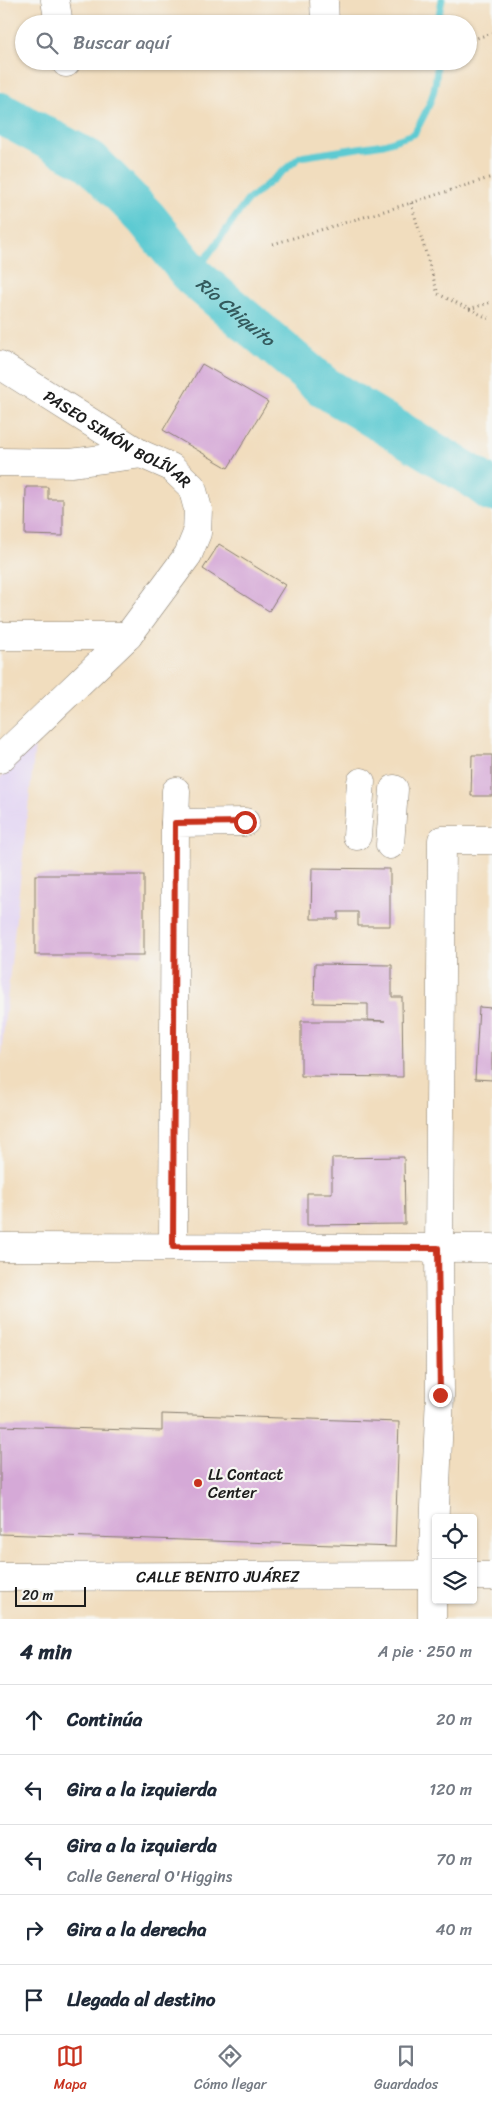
<!DOCTYPE html>
<html lang="es">
<head>
<meta charset="utf-8">
<style>
	body { margin:0; font-family:Sriracha,sans-serif; background:#f6f6f7; color:#1f2937 }
	.controls { position:absolute; right:15px; bottom:15px; display:grid; overflow:hidden; border-radius:5px; box-shadow:0 1px 4px #0004 }
	.controls button { width:45px; height:45px; display:grid; place-items:center; padding:0; border:0; border-bottom:1px solid #e0e1e3; background:#fff; color:#1f2937; font:25px sans-serif }
	.scale { position:absolute; left:15px; bottom:12px; width:71px; box-sizing:border-box; padding-left:5px; border:2px solid #1c1c1c; border-top:0; font-size:14px; line-height:18px; white-space:nowrap; color:#1c1c1c; -webkit-text-stroke:4px #f6f6f2; paint-order:stroke }
	.stop { position:absolute; width:15px; height:15px; margin:-11px; border:4px solid #c8321e; border-radius:50%; background:#fff }
	.stop.end { background:#c8321e; border-color:#fff; box-shadow:0 1px 5px #0008 }
	.list { margin:0; padding:0; list-style:none }
	h2 { display:flex; justify-content:space-between; align-items:center; height:65px; margin:0; padding:0 20px; font-size:21px }
	h2 small { font-size:16px; font-weight:400; color:#747a83 }
	.list li { display:grid; grid-template-columns:32px 1fr auto; gap:15px; align-items:center; box-sizing:border-box; height:70px; padding:0 20px; border-top:1px solid #e0e1e3 }
	.list b { display:block; font-size:19px; white-space:nowrap }
	.list p { margin:0; font-size:16px; white-space:nowrap; color:#747a83 }
	.list em { font-size:16px; font-style:normal; color:#747a83 }
	.icon { flex:none; width:28px; height:28px; fill:none; stroke:currentColor; stroke-width:2; stroke-linecap:round; stroke-linejoin:round }
	.map { position:relative; flex:none; width:492px; height:1619px; overflow:hidden }
	.search { position:absolute; background:#fff; box-shadow:0 1px 4px #0004; left:15px; right:15px; top:15px; height:55px; display:flex; align-items:center; gap:12px; box-sizing:border-box; padding:0 18px; border-radius:28px; color:#747a83; font-size:19px }
	.sheet { height:415px; background:#fff }
	nav { display:flex; justify-content:space-around; align-items:center; box-sizing:border-box; height:70px; border-top:1px solid #e0e1e3; background:#fff; font-size:14px; color:#747a83 }
	nav a { display:grid; justify-items:center; gap:2px }
	nav .on { color:#c8321e }
	.map>svg:first-child { display:block }
</style>
</head>
<body>
<div class="map">
<svg width="492" height="1619" viewBox="0 0 492 1619">
	<rect width="100%" height="100%" fill="#f6f6f2"/>
	<filter id="ink" filterUnits="userSpaceOnUse"><feTurbulence type="fractalNoise" baseFrequency=".02" numOctaves="2"/><feDisplacementMap in="SourceGraphic" scale="10" xChannelSelector="R" yChannelSelector="G"/><feConvolveMatrix kernelMatrix="1 2 1 2 8 2 1 2 1" color-interpolation-filters="sRGB"/></filter>
	<filter id="wash" filterUnits="userSpaceOnUse"><feTurbulence type="fractalNoise" baseFrequency=".0096" numOctaves="4" result="noise"/><feDisplacementMap in="SourceGraphic" scale="20" xChannelSelector="R" yChannelSelector="G"/><feGaussianBlur stdDeviation="1.12" result="paint"/><feColorMatrix in="noise" values="0 0 0 0 0 0 0 0 0 0 0 0 0 0 0 0 0 1.4 0 .05"/><feComposite in="paint" operator="in"/></filter>
	<g filter="url(#wash)">
		<rect width="100%" height="100%" fill="#f1ddbe"/>
		<path fill="#e2d4f3" d="M35,746L0,1063V778Z"/>
		<g fill="none" stroke-linecap="round" stroke-linejoin="round">
			<g stroke="#5dcad2" stroke-width="7">
				<path d="M437,24L442,0"/>
				<path d="M193,276L247,201L300,157L384,144L414,134C429,107 437,93 437,61"/>
			</g>
			<path stroke="#5dcad2" stroke-width="42" id="s1" d="M0,113L90,161L146,218L193,276L324,387L475,478L492,491"/>
		</g>
		<g id="blocks">
			<g fill="#d5a9d7">
				<path d="M202,364L268,402L228,468L163,430Z"/>
				<path d="M26,487H48V499H63V536L25,535Z"/>
				<path d="M219,544L285,585L269,611L203,569Z"/>
				<path d="M472,755H492V796H471Z"/>
				<path d="M312,868L390,869V926H358V912H338V919H311Z"/>
				<rect x="35" y="875" width="109" height="80"/>
				<path d="M315,964L392,965V997H402L403,1077L301,1076V1021H385L368,1020V1004L314,1003Z"/>
				<path d="M479,1007L492,1008V1080L475,1079Z"/>
				<path d="M404,1157L405,1224L307,1225V1193H332V1158Z"/>
				<path d="M162,1414L399,1422L395,1547L0,1534V1426L162,1431Z"/>
			</g>
		</g>
	</g>
	<g filter="url(#ink)">
		<use href="#blocks" fill-opacity="0" stroke="#867c6d" stroke-width="1"/>
		<g fill="none" stroke-linecap="round" stroke-linejoin="round">
			<defs>
				<g id="minor">
					<path d="M55,0L59,24"/>
					<path d="M324,0L325,24"/>
					<path d="M66,61V63"/>
					<path id="s2" d="M0,365L141,454L171,467L192,487L198,509L197,533L188,555L128,636L0,759"/>
					<path d="M0,462L71,463L141,454"/>
					<path d="M0,636H128"/>
					<path d="M175,823L176,791"/>
					<path d="M357,836L361,782"/>
					<path d="M390,845L394,789"/>
					<path d="M0,1247L492,1248"/>
					<path d="M173,1247L175,823L245,822"/>
					<path d="M473,1576H492"/>
					<path id="s3" d="M0,1577L436,1575"/>
					<path d="M432,1619V1575L440,1395L439,1248L442,840H492"/>
				</g>
			</defs>
			<use href="#minor" stroke="#867c6d" stroke-width="29"/>
			<g stroke="#867c6d" stroke-width="3" stroke-dasharray="1 4" stroke-linecap="butt">
				<path d="M468,41L492,33"/>
				<path d="M411,203L438,294L492,320"/>
				<path d="M273,244L411,203L492,177"/>
				<path d="M469,309L492,302"/>
			</g>
			<use href="#minor" stroke="#fff" stroke-width="28"/>
		</g>
	</g>
	<g fill="none" stroke-linecap="round" stroke-linejoin="round" filter="url(#ink)">
		<path stroke="#c8321e" stroke-width="6" d="M245,822L175,823L173,1247L438,1248L440,1395"/>
	</g>
	<circle fill="#c8321e" stroke="#f6f6f2" stroke-width="2" cx="198" cy="1483" r="5"/>
	<g text-anchor="middle" stroke-width="4.5" stroke-linejoin="round" paint-order="stroke">
		<g font-size="16" fill="#1c1c1c" stroke="#f6f6f2">
			<text dy="6" stroke="none"><textPath href="#s2" startOffset="139">PASEO SIMÓN BOLÍVAR</textPath></text>
			<text dy="6" stroke="none"><textPath href="#s3" startOffset="218">CALLE BENITO JUÁREZ</textPath></text>
		</g>
		<g font-size="16" fill="#1c1c1c" stroke="#f6f6f2" text-anchor="start">
			<text x="208" y="1480">LL Contact<tspan x="208" dy="18">Center</tspan></text>
		</g>
		<g font-size="18" font-style="italic" fill="#33595c" stroke="#f6f6f2">
			<text dy="6" stroke="none"><textPath href="#s1" startOffset="312">Río Chiquito</textPath></text>
		</g>
	</g>
</svg>
<div class="controls">
<button><svg class="icon" aria-label="locate" viewBox="0 0 24 24"><circle cx="12" cy="12" r="6"/><path d="M12 2v4M12 18v4M2 12h4M18 12h4"/></svg></button>
<button><svg class="icon" aria-label="layers" viewBox="0 0 24 24"><path d="M12 4l9 5-9 5-9-5zM3 14l9 5 9-5"/></svg></button>
</div>
<div class="scale">20 m</div>
<div class="stop" style="left:245px;top:822px"></div>
<div class="stop end" style="left:440px;top:1395px"></div>
<div class="search"><svg class="icon" aria-label="search" viewBox="0 0 24 24"><circle cx="10" cy="10" r="6"/><path d="M15 15l6 6"/></svg>Buscar aquí</div>
</div>
<section class="sheet">
<h2>4 min<small>A pie · 250 m</small></h2>
<ul class="list">
<li><svg class="icon" aria-label="ahead" viewBox="0 0 24 24"><path d="M12 20V5M6 11l6-6 6 6"/></svg><div><b>Continúa</b></div><em>20 m</em></li>
<li><svg class="icon" aria-label="left" viewBox="0 0 24 24"><path d="M17 20v-9H6M10 6l-5 5 5 5"/></svg><div><b>Gira a la izquierda</b></div><em>120 m</em></li>
<li><svg class="icon" aria-label="left" viewBox="0 0 24 24"><path d="M17 20v-9H6M10 6l-5 5 5 5"/></svg><div><b>Gira a la izquierda</b><p>Calle General O'Higgins</p></div><em>70 m</em></li>
<li><svg class="icon" aria-label="right" viewBox="0 0 24 24"><path d="M7 20v-9h11M14 6l5 5-5 5"/></svg><div><b>Gira a la derecha</b></div><em>40 m</em></li>
<li><svg class="icon" aria-label="arrive" viewBox="0 0 24 24"><path d="M6 21V4h12l-3 4 3 4H6"/></svg><div><b>Llegada al destino</b></div></li>
</ul>
</section>
<nav>
<a class="on"><svg class="icon" aria-label="map" viewBox="0 0 24 24"><path d="M3 6l6-2 6 2 6-2v14l-6 2-6-2-6 2zM9 4v14M15 6v14"/></svg>Mapa</a>
<a><svg class="icon" aria-label="directions" viewBox="0 0 24 24"><path d="M12 3l9 9-9 9-9-9zM9 14v-3h6M13 9l2 2-2 2"/></svg>Cómo llegar</a>
<a><svg class="icon" aria-label="saved" viewBox="0 0 24 24"><path d="M7 4h10v16l-5-4-5 4z"/></svg>Guardados</a>
</nav>
</body>
</html>
